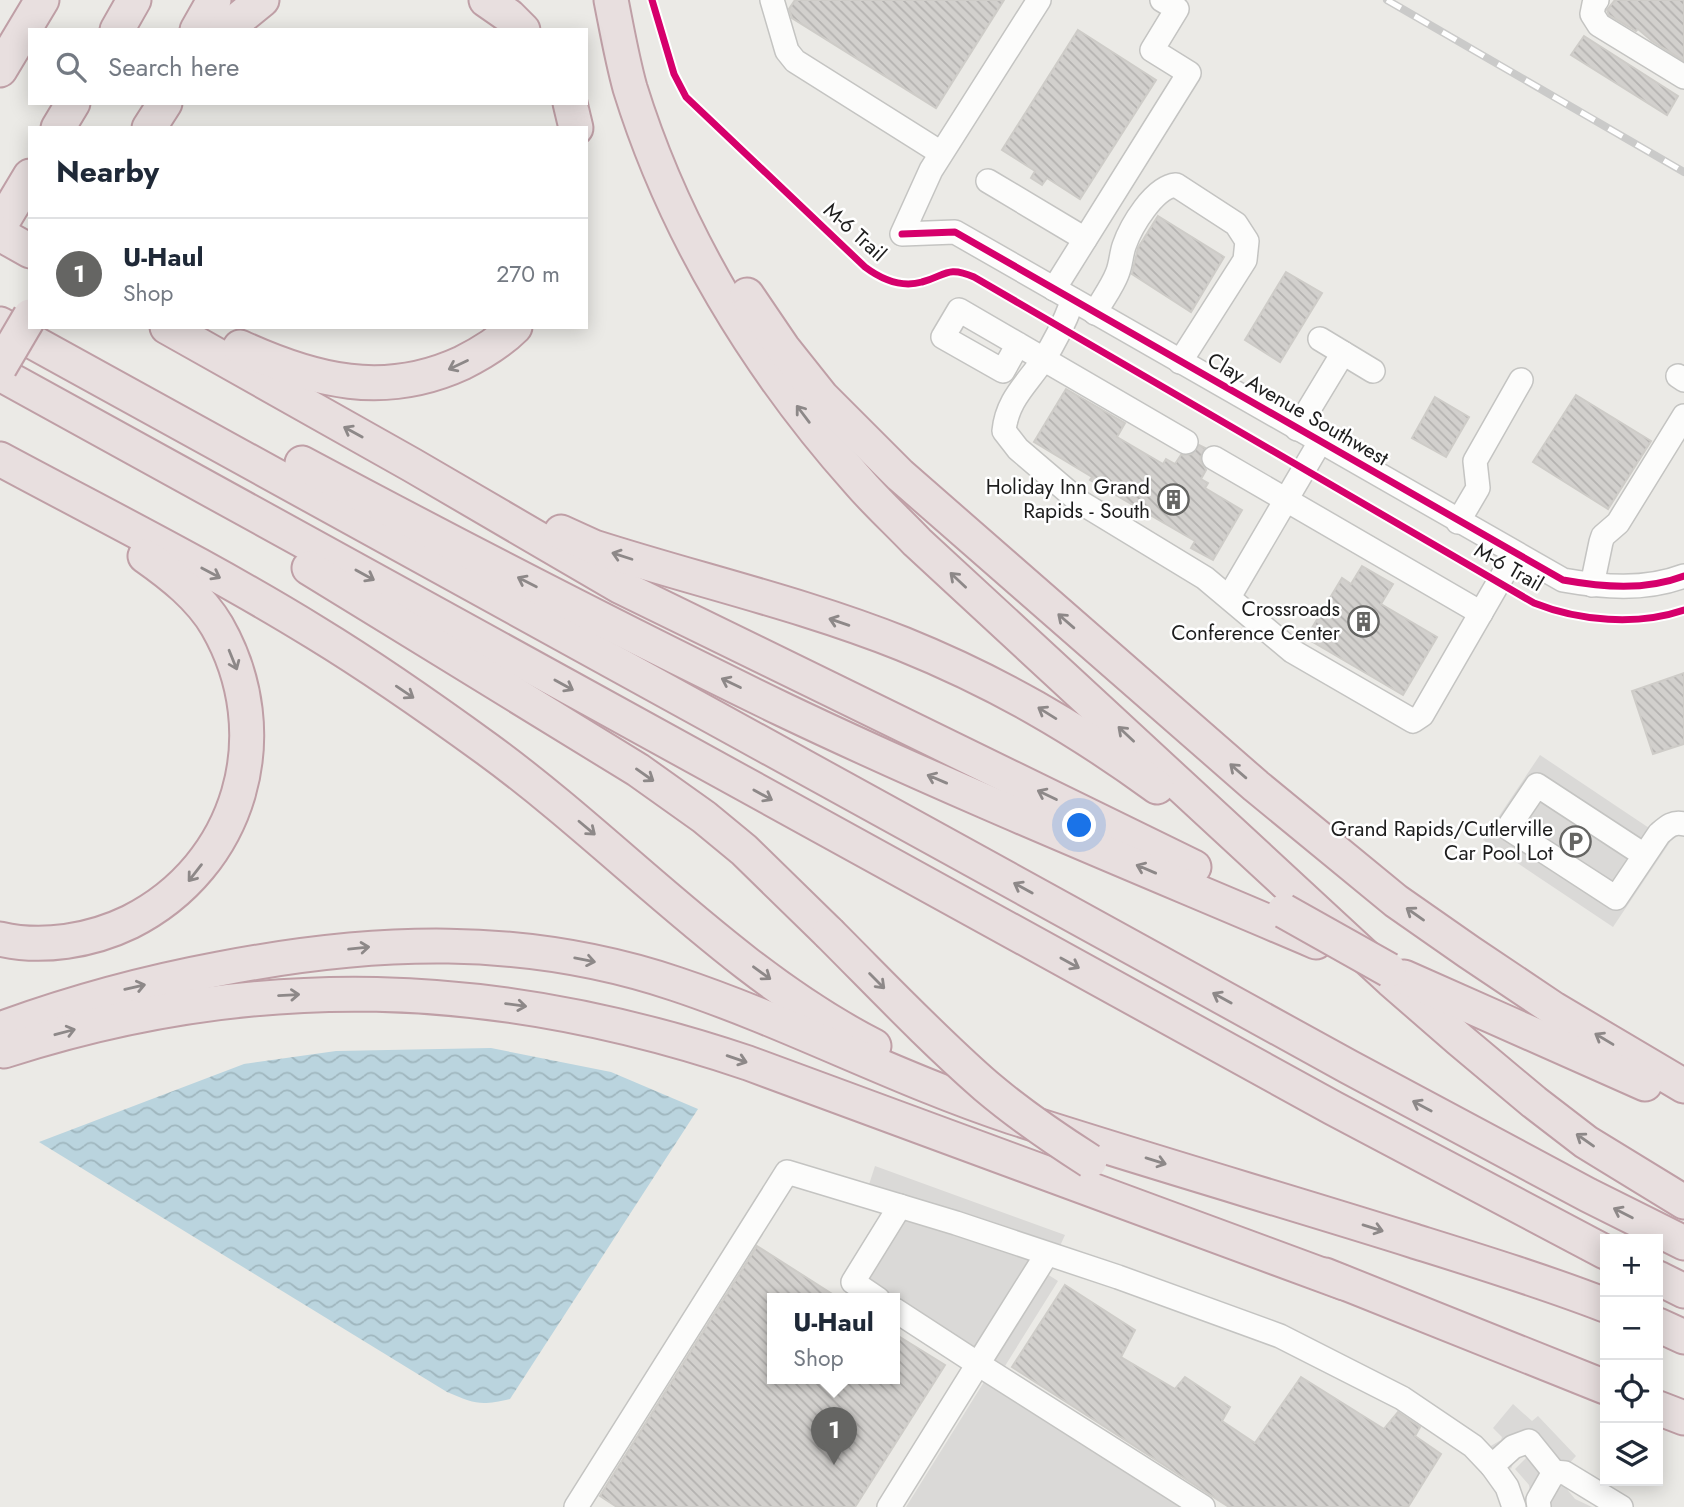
<!DOCTYPE html>
<html lang="en">
<head>
<meta charset="utf-8">
<style>
	body { margin:0; font-family:Jost,sans-serif; background:#f6f6f7; color:#1f2937 }
	.controls { position:absolute; right:21px; bottom:21px; display:grid; overflow:hidden; border-radius:0px; box-shadow:0 4px 18px #0003 }
	.controls button { width:63px; height:63px; display:grid; place-items:center; padding:0; border:0; border-bottom:2px solid #e0e1e3; background:#fff; color:#1f2937; font:35px sans-serif }
	.you { position:absolute; left:1080px; top:826px; width:24px; height:24px; margin:-18px; border:5px solid #fff; border-radius:50%; background:#1a73e8; box-shadow:0 0 0 10px #1a73e833 }
	.badge { display:grid; place-items:center; width:46px; height:46px; border-radius:50%; background:#656563; color:#fff; font-size:23px; font-weight:700 }
	.pin { position:absolute; translate:-50% -58px; filter:drop-shadow(0 2px 4px #0008) }
	.pin::after { content:''; position:absolute; top:37px; width:24px; height:21px; background:inherit; clip-path:polygon(0 0,100% 0,50% 100%) }
	.popup { position:absolute; left:767px; top:1293px; width:133px; height:91px; box-sizing:border-box; display:grid; place-content:center; border-radius:0px; background:#fff; filter:drop-shadow(0 2px 5px #0005); font-size:23px; white-space:nowrap; color:#747a83 }
	.popup b { font-size:26px; color:#1f2937 }
	.popup::after { content:''; position:absolute; left:50%; top:100%; margin-left:-14px; border:14px solid transparent; border-top-color:#fff }
	.list { margin:0; padding:0; list-style:none }
	h2 { display:flex; justify-content:space-between; align-items:center; height:91px; margin:0; padding:0 28px; font-size:30px }
	h2 small { font-size:23px; font-weight:400; color:#747a83 }
	.list li { display:grid; grid-template-columns:46px 1fr auto; gap:21px; align-items:center; box-sizing:border-box; height:112px; padding:0 28px; border-top:2px solid #e0e1e3 }
	.list b { display:block; font-size:26px; white-space:nowrap }
	.list p { margin:0; font-size:23px; white-space:nowrap; color:#747a83 }
	.list em { font-size:23px; font-style:normal; color:#747a83 }
	.icon { flex:none; width:38px; height:38px; fill:none; stroke:currentColor; stroke-width:2; stroke-linecap:round; stroke-linejoin:round }
	.map { position:relative; flex:none; width:1684px; height:1507px; overflow:hidden }
	.search { position:absolute; background:#fff; box-shadow:0 4px 18px #0003; left:28px; top:28px; width:560px; height:77px; display:flex; align-items:center; gap:18px; box-sizing:border-box; padding:0 24px; border-radius:0px; color:#747a83; font-size:26px }
	.panel { position:absolute; background:#fff; box-shadow:0 4px 18px #0003; left:28px; top:126px; width:560px; height:203px; border-radius:0px }
	.map>svg:first-child { display:block }
</style>
</head>
<body>
<div class="map">
<svg width="1684" height="1507" viewBox="0 0 1684 1507">
	<defs>
		<pattern id="water-waves" width="16" height="10" patternUnits="userSpaceOnUse" patternTransform="scale(1.75)"><rect width="16" height="10" fill="#bad4de"/><path d="M0 5q4-4 8 0t8 0" fill="none" stroke="#9fb6be"/></pattern>
		<pattern id="building-back-hatch" width="6" height="6" patternUnits="userSpaceOnUse" patternTransform="scale(1.75)"><rect width="6" height="6" fill="#d2d0cd"/><path d="M-1 5l2 2M0 0l6 6M5-1l2 2" fill="none" stroke="#b4b2b0"/></pattern>
	</defs>
	<rect width="100%" height="100%" fill="#ebeae6"/>
	<g fill="#dad9d7">
		<path d="M1540,755L1670,842L1613,927L1483,840Z"/>
		<path d="M875,1166L1065,1235L1047,1274L1058,1281L1005,1366L863,1277L899,1218L865,1197Z"/>
		<path d="M984,1382L1181,1507H906Z"/>
		<path d="M1513,1404L1532,1421L1538,1416L1576,1456L1557,1477L1575,1499L1592,1507H1533L1529,1485L1515,1469L1527,1457L1516,1456L1511,1469L1489,1447L1501,1440L1502,1437L1493,1428Z"/>
	</g>
	<path fill="url(#water-waves)" d="M491,1048L611,1072L698,1109L510,1399C480,1406 475,1404 447,1392L39,1142L244,1064L336,1051Z"/>
	<g fill="url(#building-back-hatch)" stroke="#ceccc8" stroke-width="2">
		<path d="M795,0H1004L936,108L792,18L789,9Z"/>
		<path d="M1615,0H1684V61L1652,41L1638,29L1636,31L1609,15L1607,10Z"/>
		<path d="M1078,30L1156,80L1080,199L1047,178L1042,185L1031,178L1035,171L1002,150Z"/>
		<path d="M1584,36L1678,96L1667,115L1571,55Z"/>
		<path d="M1158,216L1224,257L1191,312L1132,274L1138,248Z"/>
		<path d="M1286,272L1322,293L1280,362L1245,340Z"/>
		<path d="M1066,389L1125,423L1117,437L1163,464L1166,459L1175,464L1181,455L1192,454L1199,445L1205,448L1200,459L1206,470L1201,479L1208,483L1205,488L1242,510L1213,560L1191,548L1195,541L1090,480L1092,477L1034,442Z"/>
		<path d="M1576,395L1651,441L1608,509L1533,462Z"/>
		<path d="M1435,397L1469,417L1446,457L1412,438Z"/>
		<path d="M1362,566L1393,584L1381,604L1437,637L1403,695L1306,638L1342,578L1351,584Z"/>
		<path d="M1684,673V744L1653,754L1632,691Z"/>
		<path d="M757,1246L840,1299H773V1379H895V1334L945,1365L855,1507H617L600,1496Z"/>
		<path d="M1065,1285L1135,1330L1121,1357L1175,1389L1185,1377L1230,1407L1222,1421L1255,1443L1301,1377L1384,1429L1398,1412L1420,1427L1415,1436L1441,1454L1408,1507H1229L1012,1367Z"/>
	</g>
	<g fill="none" stroke-linecap="round" stroke-linejoin="round">
		<defs>
			<g id="minor">
				<path d="M772,0L787,51L795,61L941,153"/>
				<path d="M1039,0L931,170L902,234L955,232L1563,580C1602,587 1645,591 1684,576"/>
				<path d="M1597,0L1594,4L1592,14L1599,25L1684,77"/>
				<path d="M988,181L1085,239"/>
				<path d="M1054,289L1189,73L1152,50L1177,9L1162,0"/>
				<path d="M1073,300C1065,321 1056,341 1043,360C1026,385 1007,400 1004,431L1018,449L1080,502L1205,578L1292,651L1413,721L1422,715L1515,554"/>
				<path d="M1095,313C1102,300 1112,287 1117,274C1121,265 1121,255 1124,246C1131,226 1154,187 1176,185L1236,224L1247,241L1245,260L1180,362"/>
				<path d="M1320,339L1373,371"/>
				<path d="M1018,344L1003,371L943,337L959,310C1034,354 1110,398 1186,442"/>
				<path d="M1678,376L1684,380"/>
				<path d="M1297,429L1343,353"/>
				<path d="M1214,458L1481,613"/>
				<path d="M1458,522L1478,488L1475,461L1521,380"/>
				<path d="M1592,585L1601,542L1603,536L1618,523L1684,416"/>
				<path d="M1229,597L1320,442"/>
				<path d="M1644,855L1537,785L1508,828L1616,898L1659,834C1667,827 1673,821 1684,824"/>
				<path d="M878,1299L853,1282L900,1206"/>
				<path d="M895,1310L978,1364L1047,1254"/>
				<path d="M576,1507L787,1172L956,1223L1118,1277L1280,1336L1402,1398L1473,1446L1492,1466"/>
				<path d="M889,1507L978,1364L1203,1507"/>
				<path d="M1514,1507L1507,1487L1492,1466L1513,1447L1529,1441L1554,1472L1565,1473L1621,1507"/>
				<path d="M1539,1507L1538,1500L1554,1472"/>
			</g>
			<g id="highway">
				<path d="M486,0L509,16L523,30"/>
				<path d="M611,0C617,30 622,59 630,88C675,233 757,368 858,481C876,502 897,521 917,542L1391,980L1460,1040L1534,1102L1586,1142L1684,1202"/>
				<path d="M117,30L134,0"/>
				<path d="M197,30L214,0"/>
				<path d="M225,30L262,0"/>
				<path d="M0,70L42,0"/>
				<path d="M570,103L576,128"/>
				<path d="M58,128L73,103"/>
				<path d="M149,128L165,103"/>
				<path d="M0,226L30,176"/>
				<path d="M0,234L30,251"/>
				<path d="M747,295L783,348L822,397L900,475L1256,786L1396,901L1469,952L1554,1009L1684,1086"/>
				<path d="M0,324L1349,1067L1588,1195L1684,1243"/>
				<path d="M167,327L412,465L621,587L1194,867"/>
				<path d="M240,347C314,381 384,399 462,363C480,354 500,342 515,327"/>
				<path d="M0,374L1333,1108L1605,1252"/>
				<path d="M0,459C106,516 214,570 316,633C375,669 432,709 487,749C616,843 733,974 874,1046"/>
				<path d="M302,463C461,548 621,631 784,710C958,793 1138,866 1316,942"/>
				<path d="M561,532L594,547C697,580 803,604 903,644C997,682 1076,728 1157,787"/>
				<path d="M309,568L638,770L704,817L744,850L829,933"/>
				<path d="M0,939C42,949 91,941 130,922C241,866 279,734 217,626C200,597 172,575 145,556"/>
				<path d="M1404,977L1645,1084"/>
				<path d="M0,1029C71,1003 144,983 219,969C374,939 524,933 676,984C790,1022 897,1079 1012,1117C1145,1160 1280,1199 1414,1241C1478,1261 1543,1281 1605,1305"/>
				<path d="M4,1051C258,969 496,978 748,1063L1344,1283"/>
				<path d="M1325,1275L1605,1387"/>
				<path d="M1658,1278L1684,1291"/>
				<path d="M1658,1325L1684,1337"/>
				<path d="M1658,1408L1684,1418"/>
			</g>
		</defs>
		<use href="#minor" stroke="#c4c4c2" stroke-width="26"/>
		<use href="#highway" stroke="#bf9fa6" stroke-width="37"/>
		<use href="#minor" stroke="#fcfcfb" stroke-width="23"/>
		<use href="#highway" stroke="#e8dfdf" stroke-width="33"/>
		<defs>
			<path id="rail" d="M1387,0L1684,172"/>
		</defs>
		<use href="#rail" stroke="#cacac9" stroke-width="8"/>
		<use href="#rail" stroke="#fff" stroke-width="5" stroke-dasharray="16" stroke-linecap="butt"/>
		<defs>
			<g id="highway-bridge">
				<path d="M0,367L30,316"/>
				<path d="M1284,911L1389,970"/>
				<path d="M829,933C880,984 931,1038 986,1086C1019,1114 1054,1138 1090,1161"/>
			</g>
		</defs>
		<use href="#highway-bridge" stroke="#bf9fa6" stroke-width="37" stroke-linecap="butt"/>
		<use href="#highway-bridge" stroke="#e8dfdf" stroke-width="33"/>
		<defs>
			<g id="cycleway">
				<path d="M652,0L674,74L686,97L865,267C881,279 901,288 922,282C945,276 947,265 974,277L1534,603C1579,621 1637,626 1684,610"/>
				<path d="M902,234L955,232L1563,580C1602,587 1645,591 1684,576"/>
			</g>
		</defs>
		<use href="#cycleway" stroke="#fff" stroke-width="11"/>
		<use href="#cycleway" stroke="#d6006c" stroke-width="7"/>
	</g>
	<defs><path id="oneway-shaft" d="M-6 0H5M1.5-3L5.5 0L1.5 3" fill="none" stroke-width="1.6" stroke-linecap="round" stroke-linejoin="round" transform="scale(1.75)"/></defs>
	<g stroke="#8d8888">
		<use href="#oneway-shaft" transform="translate(458 365) rotate(155)"/>
		<use href="#oneway-shaft" transform="translate(803 414) rotate(-127)"/>
		<use href="#oneway-shaft" transform="translate(353 432) rotate(-151)"/>
		<use href="#oneway-shaft" transform="translate(622 556) rotate(-162)"/>
		<use href="#oneway-shaft" transform="translate(211 573) rotate(28)"/>
		<use href="#oneway-shaft" transform="translate(365 575) rotate(29)"/>
		<use href="#oneway-shaft" transform="translate(958 580) rotate(-137)"/>
		<use href="#oneway-shaft" transform="translate(527 582) rotate(-153)"/>
		<use href="#oneway-shaft" transform="translate(1066 621) rotate(-139)"/>
		<use href="#oneway-shaft" transform="translate(839 622) rotate(-161)"/>
		<use href="#oneway-shaft" transform="translate(233 660) rotate(68)"/>
		<use href="#oneway-shaft" transform="translate(731 683) rotate(-154)"/>
		<use href="#oneway-shaft" transform="translate(564 685) rotate(29)"/>
		<use href="#oneway-shaft" transform="translate(405 692) rotate(34)"/>
		<use href="#oneway-shaft" transform="translate(1047 713) rotate(-148)"/>
		<use href="#oneway-shaft" transform="translate(1126 734) rotate(-137)"/>
		<use href="#oneway-shaft" transform="translate(1238 771) rotate(-139)"/>
		<use href="#oneway-shaft" transform="translate(645 775) rotate(35)"/>
		<use href="#oneway-shaft" transform="translate(937 779) rotate(-157)"/>
		<use href="#oneway-shaft" transform="translate(763 795) rotate(29)"/>
		<use href="#oneway-shaft" transform="translate(1047 795) rotate(-154)"/>
		<use href="#oneway-shaft" transform="translate(587 828) rotate(40)"/>
		<use href="#oneway-shaft" transform="translate(1146 869) rotate(-157)"/>
		<use href="#oneway-shaft" transform="translate(195 873) rotate(128)"/>
		<use href="#oneway-shaft" transform="translate(1023 888) rotate(-151)"/>
		<use href="#oneway-shaft" transform="translate(1415 914) rotate(-145)"/>
		<use href="#oneway-shaft" transform="translate(359 948) rotate(-6)"/>
		<use href="#oneway-shaft" transform="translate(585 960) rotate(11)"/>
		<use href="#oneway-shaft" transform="translate(1070 963) rotate(29)"/>
		<use href="#oneway-shaft" transform="translate(762 973) rotate(36)"/>
		<use href="#oneway-shaft" transform="translate(877 981) rotate(45)"/>
		<use href="#oneway-shaft" transform="translate(135 987) rotate(-13)"/>
		<use href="#oneway-shaft" transform="translate(289 995) rotate(-3)"/>
		<use href="#oneway-shaft" transform="translate(1222 998) rotate(-151)"/>
		<use href="#oneway-shaft" transform="translate(516 1005) rotate(8)"/>
		<use href="#oneway-shaft" transform="translate(65 1032) rotate(-15)"/>
		<use href="#oneway-shaft" transform="translate(1604 1039) rotate(-149)"/>
		<use href="#oneway-shaft" transform="translate(737 1059) rotate(19)"/>
		<use href="#oneway-shaft" transform="translate(1422 1106) rotate(-152)"/>
		<use href="#oneway-shaft" transform="translate(1585 1140) rotate(-145)"/>
		<use href="#oneway-shaft" transform="translate(1156 1161) rotate(17)"/>
		<use href="#oneway-shaft" transform="translate(1623 1213) rotate(-153)"/>
		<use href="#oneway-shaft" transform="translate(1373 1228) rotate(17)"/>
	</g>
	<defs>
		<symbol id="building-ring" viewBox="-11 -11 22 22"><circle r="9.5" fill="#fff" stroke="#656563" stroke-width="1.5"/><path d="M-4-6H4V6H1V3H-1V6H-4ZM-2.5-4.3h1.7v1.8h-1.7ZM.8-4.3h1.7v1.8H.8ZM-2.5-1h1.7V.8h-1.7ZM.8-1h1.7V.8H.8Z" fill="#656563"/></symbol>
		<symbol id="parking-ring" viewBox="-11 -11 22 22"><circle r="9.5" fill="#fff" stroke="#656563" stroke-width="1.5"/><path d="M-3.5-5.5H1a3.5 3.5 0 0 1 0 7H-1V5.5H-3.5ZM-1-3.4V-.6H.8a1.4 1.4 0 0 0 0-2.8Z" fill="#656563"/></symbol>
	</defs>
	<g fill-rule="evenodd">
		<use href="#building-ring" x="1156" y="482" width="35" height="35"/>
		<use href="#building-ring" x="1346" y="604" width="35" height="35"/>
		<use href="#parking-ring" x="1558" y="824" width="35" height="35"/>
	</g>
	<g text-anchor="middle" stroke-width="5" stroke-linejoin="round" paint-order="stroke">
		<g font-size="21" fill="#1d1d1d" stroke="#fff">
			<text transform="translate(855 232) rotate(42)" y="7">M-6 Trail</text>
			<text transform="translate(1298 409) rotate(30)" y="7">Clay Avenue Southwest</text>
			<text transform="translate(1509 567) rotate(30)" y="7">M-6 Trail</text>
		</g>
		<g font-size="21" fill="#1d1d1d" stroke="#fff" text-anchor="end">
			<text x="1150" y="494">Holiday Inn Grand<tspan x="1150" dy="24">Rapids - South</tspan></text>
			<text x="1340" y="616">Crossroads<tspan x="1340" dy="24">Conference Center</tspan></text>
			<text x="1553" y="836">Grand Rapids/Cutlerville<tspan x="1553" dy="24">Car Pool Lot</tspan></text>
		</g>
	</g>
</svg>
<div class="controls">
<button>+</button>
<button>−</button>
<button><svg class="icon" aria-label="locate" viewBox="0 0 24 24"><circle cx="12" cy="12" r="6"/><path d="M12 2v4M12 18v4M2 12h4M18 12h4"/></svg></button>
<button><svg class="icon" aria-label="layers" viewBox="0 0 24 24"><path d="M12 4l9 5-9 5-9-5zM3 14l9 5 9-5"/></svg></button>
</div>
<div class="you"></div>
<div class="pin badge" style="left:834px;top:1465px">1</div>
<div class="popup"><b>U-Haul</b>Shop</div>
<div class="search"><svg class="icon" aria-label="search" viewBox="0 0 24 24"><circle cx="10" cy="10" r="6"/><path d="M15 15l6 6"/></svg>Search here</div>
<section class="panel">
<h2>Nearby<small></small></h2>
<ul class="list">
<li><span class="badge">1</span><div><b>U-Haul</b><p>Shop</p></div><em>270 m</em></li>
</ul>
</section>
</div>
</body>
</html>
